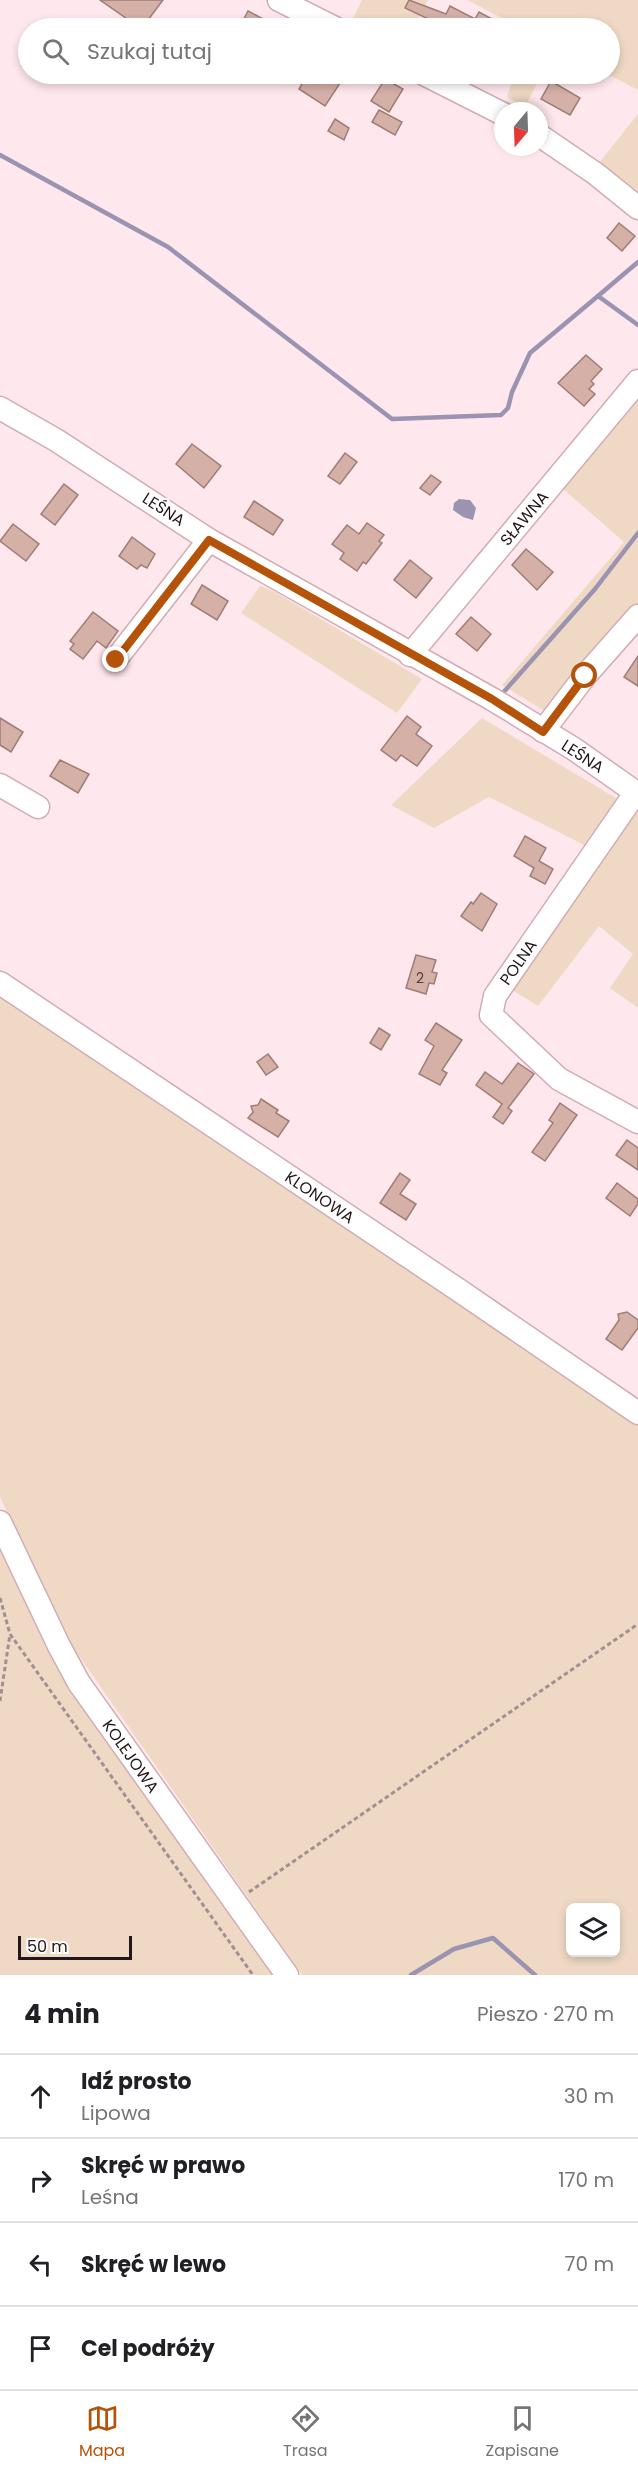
<!DOCTYPE html>
<html lang="pl">
<head>
<meta charset="utf-8">
<style>
	body { margin:0; font-family:Poppins,sans-serif; background:#f6f6f6; color:#202124 }
	.controls { position:absolute; right:18px; bottom:18px; display:grid; overflow:hidden; border-radius:9px; box-shadow:0 3px 9px #0003 }
	.controls button { width:54px; height:54px; display:grid; place-items:center; padding:0; border:0; border-bottom:2px solid #e0e0e0; background:#fff; color:#202124; font:30px sans-serif }
	.compass { position:absolute; left:494px; top:102px; width:54px; height:54px; border-radius:50%; background:#fff; box-shadow:0 3px 9px #0003; rotate:199deg }
	.scale { position:absolute; left:18px; bottom:15px; width:114px; box-sizing:border-box; padding-left:6px; border:3px solid #24171b; border-top:0; font-size:16px; line-height:21px; white-space:nowrap; color:#24171b; -webkit-text-stroke:4px #fff; paint-order:stroke }
	.stop { position:absolute; width:18px; height:18px; margin:-14px; border:4px solid #b45309; border-radius:50%; background:#fff }
	.stop.end { background:#b45309; border-color:#fff; box-shadow:0 2px 6px #0008 }
	.list { margin:0; padding:0; list-style:none }
	h2 { display:flex; justify-content:space-between; align-items:center; height:78px; margin:0; padding:0 24px; font-size:26px }
	h2 small { font-size:20px; font-weight:400; color:#757577 }
	.list li { display:grid; grid-template-columns:39px 1fr auto; gap:18px; align-items:center; box-sizing:border-box; height:84px; padding:0 24px; border-top:2px solid #e0e0e0 }
	.list b { display:block; font-size:22px; white-space:nowrap }
	.list p { margin:0; font-size:20px; white-space:nowrap; color:#757577 }
	.list em { font-size:20px; font-style:normal; color:#757577 }
	.icon { flex:none; width:33px; height:33px; fill:none; stroke:currentColor; stroke-width:2; stroke-linecap:round; stroke-linejoin:round }
	.map { position:relative; flex:none; width:638px; height:1975px; overflow:hidden }
	.search { position:absolute; background:#fff; box-shadow:0 3px 9px #0003; left:18px; right:18px; top:18px; height:66px; display:flex; align-items:center; gap:15px; box-sizing:border-box; padding:0 21px; border-radius:33px; color:#757577; font-size:22px }
	.sheet { height:414px; background:#fff }
	nav { display:flex; justify-content:space-around; align-items:center; box-sizing:border-box; height:84px; border-top:2px solid #e0e0e0; background:#fff; font-size:16px; color:#757577 }
	nav a { display:grid; justify-items:center; gap:3px }
	nav .on { color:#b45309 }
	.map>svg:first-child { display:block }
</style>
</head>
<body>
<div class="map">
<svg width="638" height="1975" viewBox="0 0 638 1975">
	<rect width="100%" height="100%" fill="#ffe8ed"/>
	<g fill="#efd9c4" fill-rule="evenodd">
		<path d="M362,0H428L414,28H357L350,25Z"/>
		<path d="M467,0H638V90L607,74H610V28H521Z"/>
		<path d="M514,74H542L525,107L507,97Z"/>
		<path d="M638,114V195L599,163Z"/>
		<path d="M638,397V609L546,712L502,685L624,542L562,488Z"/>
		<path d="M260,586L275,592L422,679L397,713L241,613Z"/>
		<path d="M482,718L621,801L592,849L489,797L434,828L391,805Z"/>
		<path d="M634,810L638,813V1008L610,988L633,954L599,926L538,1006L509,988Z"/>
		<path d="M0,990L638,1419V1975H302L72,1646L0,1497ZM570,1908H616V1952H570Z"/>
		<path d="M0,1543L44,1641L277,1975H0Z"/>
	</g>
	<path fill="#9a93b1" d="M459,499L470,500L476,508L473,520L463,517L453,510L454,503Z"/>
	<g fill="none" stroke-linecap="round" stroke-linejoin="round">
		<g stroke="#9a93b1" stroke-width="4.5">
			<path d="M0,155L168,247L392,419L501,415L508,408L512,392L530,353L598,296L638,325"/>
			<path d="M598,296L638,262"/>
			<path d="M502,694L595,589L638,533"/>
			<path d="M411,1975L454,1949L493,1938L535,1975"/>
		</g>
	</g>
	<g fill="#d4b0a7" stroke="#9f7d75" stroke-width="1.5">
		<path d="M100,0H163L142,28H121L127,19Z"/>
		<path d="M409,0L446,14L450,6L475,19L479,12L494,20L491,27L494,28H439L441,25L405,8Z"/>
		<path d="M248,11L280,28H239Z"/>
		<path d="M286,74H346L325,106L299,89L302,84Z"/>
		<path d="M385,79L403,89L389,112L371,101Z"/>
		<path d="M551,81L580,98L570,115L541,99Z"/>
		<path d="M379,110L402,122L395,135L372,122Z"/>
		<path d="M335,119L349,128L344,140L328,131Z"/>
		<path d="M619,223L635,236L622,251L607,238Z"/>
		<path d="M586,355L602,369L591,381L594,384L589,389L595,394L584,406L558,383Z"/>
		<path d="M192,444L221,466L204,488L176,464Z"/>
		<path d="M345,453L357,462L340,484L328,476Z"/>
		<path d="M431,475L441,482L430,495L420,488Z"/>
		<path d="M64,484L78,495L55,525L41,514Z"/>
		<path d="M254,501L283,520L273,535L244,517Z"/>
		<path d="M367,523L384,535L379,541L382,543L366,564L363,562L357,571L340,559L344,553L332,544L347,525L359,534Z"/>
		<path d="M13,524L39,544L26,561L0,541Z"/>
		<path d="M132,537L155,554L147,568L141,565L137,569L119,556Z"/>
		<path d="M526,549L553,572L537,590L512,565Z"/>
		<path d="M410,560L432,578L416,598L394,580Z"/>
		<path d="M202,585L228,601L217,620L191,604Z"/>
		<path d="M93,612L118,631L106,648L97,641L83,659L70,649L74,644L70,641Z"/>
		<path d="M471,617L491,634L477,651L456,634Z"/>
		<path d="M638,656V686L624,677Z"/>
		<path d="M407,716L421,727L416,734L432,746L417,766L401,755L396,761L381,750Z"/>
		<path d="M0,718L23,732L11,752L0,745Z"/>
		<path d="M60,760L89,774L78,793L50,776Z"/>
		<path d="M525,836L546,848L539,861L553,869L545,884L530,876L534,868L514,856Z"/>
		<path d="M481,893L497,904L482,931L461,916L471,902L473,904Z"/>
		<path d="M416,955L436,960L432,972L437,973L434,984L429,983L426,994L406,988Z"/>
		<path d="M436,1023L462,1040L442,1070L447,1073L440,1085L419,1074L434,1046L425,1040Z"/>
		<path d="M379,1028L390,1035L381,1050L370,1043Z"/>
		<path d="M268,1054L278,1067L266,1075L257,1062Z"/>
		<path d="M518,1063L534,1074L508,1108L512,1111L503,1124L493,1117L502,1104L476,1085L485,1072L502,1084Z"/>
		<path d="M261,1099L278,1110L276,1113L289,1121L278,1137L248,1118L253,1112L251,1106L258,1105Z"/>
		<path d="M560,1103L577,1115L545,1161L532,1152L553,1123L549,1120Z"/>
		<path d="M627,1140L638,1148V1170L616,1155Z"/>
		<path d="M400,1173L410,1180L400,1194L416,1204L406,1220L380,1203Z"/>
		<path d="M617,1183L638,1199V1204L630,1216L606,1198Z"/>
		<path d="M627,1312L638,1320V1328L622,1350L606,1339L619,1320L618,1314Z"/>
	</g>
	<g fill="none" stroke-linecap="round" stroke-linejoin="round">
		<defs>
			<g id="minor">
				<path d="M279,0L335,28"/>
				<path d="M424,74L503,114"/>
				<path d="M539,135L596,174L638,208"/>
				<path d="M0,408L56,440L209,540L492,699L574,749L638,794"/>
				<path d="M410,655L638,381"/>
				<path d="M116,659L209,540"/>
				<path d="M543,731L585,676L638,616"/>
				<path d="M0,785L38,807"/>
				<path d="M636,792L495,996L491,1015L559,1079L638,1122"/>
				<path d="M0,983L460,1291L638,1413"/>
				<path d="M0,1522L59,1646L79,1683L287,1975"/>
			</g>
		</defs>
		<use href="#minor" stroke="#d1acb5" stroke-width="25"/>
		<g stroke="#a18f93" stroke-width="3" stroke-dasharray="4.5 3" stroke-linecap="butt">
			<path d="M0,1598L10,1634L253,1975"/>
			<path d="M0,1701L10,1634"/>
			<path d="M249,1892L638,1624"/>
		</g>
		<use href="#minor" stroke="#fff" stroke-width="22"/>
	</g>
	<g fill="none" stroke-linecap="round" stroke-linejoin="round">
		<path stroke="#b45309" stroke-width="8" d="M116,660L209,540L492,699L543,732L585,676"/>
	</g>
	<g text-anchor="middle" stroke-width="4.5" stroke-linejoin="round" paint-order="stroke">
		<g font-size="14" fill="#503d3e">
			<text x="420" y="983">2</text>
		</g>
		<g font-size="16" fill="#24171b" stroke="#fff">
			<text transform="translate(164 509) rotate(33)" y="6">LEŚNA</text>
			<text transform="translate(524 518) rotate(-50)" y="6">SŁAWNA</text>
			<text transform="translate(583 756) rotate(33)" y="6">LEŚNA</text>
			<text transform="translate(518 962) rotate(-55)" y="6">POLNA</text>
			<text transform="translate(320 1197) rotate(34)" y="6">KLONOWA</text>
			<text transform="translate(131 1756) rotate(55)" y="6">KOLEJOWA</text>
		</g>
	</g>
</svg>
<div class="controls">
<button><svg class="icon" aria-label="layers" viewBox="0 0 24 24"><path d="M12 4l9 5-9 5-9-5zM3 14l9 5 9-5"/></svg></button>
</div>
<svg class="compass" viewBox="-18 -18 36 36"><path d="M0-13l5 13h-10z" fill="#e53935"/><path d="M0 13l5-13h-10z" fill="#757577"/></svg>
<div class="scale">50 m</div>
<div class="stop" style="left:585px;top:676px"></div>
<div class="stop end" style="left:116px;top:660px"></div>
<div class="search"><svg class="icon" aria-label="search" viewBox="0 0 24 24"><circle cx="10" cy="10" r="6"/><path d="M15 15l6 6"/></svg>Szukaj tutaj</div>
</div>
<section class="sheet">
<h2>4 min<small>Pieszo · 270 m</small></h2>
<ul class="list">
<li><svg class="icon" aria-label="ahead" viewBox="0 0 24 24"><path d="M12 20V5M6 11l6-6 6 6"/></svg><div><b>Idź prosto</b><p>Lipowa</p></div><em>30 m</em></li>
<li><svg class="icon" aria-label="right" viewBox="0 0 24 24"><path d="M7 20v-9h11M14 6l5 5-5 5"/></svg><div><b>Skręć w prawo</b><p>Leśna</p></div><em>170 m</em></li>
<li><svg class="icon" aria-label="left" viewBox="0 0 24 24"><path d="M17 20v-9H6M10 6l-5 5 5 5"/></svg><div><b>Skręć w lewo</b></div><em>70 m</em></li>
<li><svg class="icon" aria-label="arrive" viewBox="0 0 24 24"><path d="M6 21V4h12l-3 4 3 4H6"/></svg><div><b>Cel podróży</b></div></li>
</ul>
</section>
<nav>
<a class="on"><svg class="icon" aria-label="map" viewBox="0 0 24 24"><path d="M3 6l6-2 6 2 6-2v14l-6 2-6-2-6 2zM9 4v14M15 6v14"/></svg>Mapa</a>
<a><svg class="icon" aria-label="directions" viewBox="0 0 24 24"><path d="M12 3l9 9-9 9-9-9zM9 14v-3h6M13 9l2 2-2 2"/></svg>Trasa</a>
<a><svg class="icon" aria-label="saved" viewBox="0 0 24 24"><path d="M7 4h10v16l-5-4-5 4z"/></svg>Zapisane</a>
</nav>
</body>
</html>
